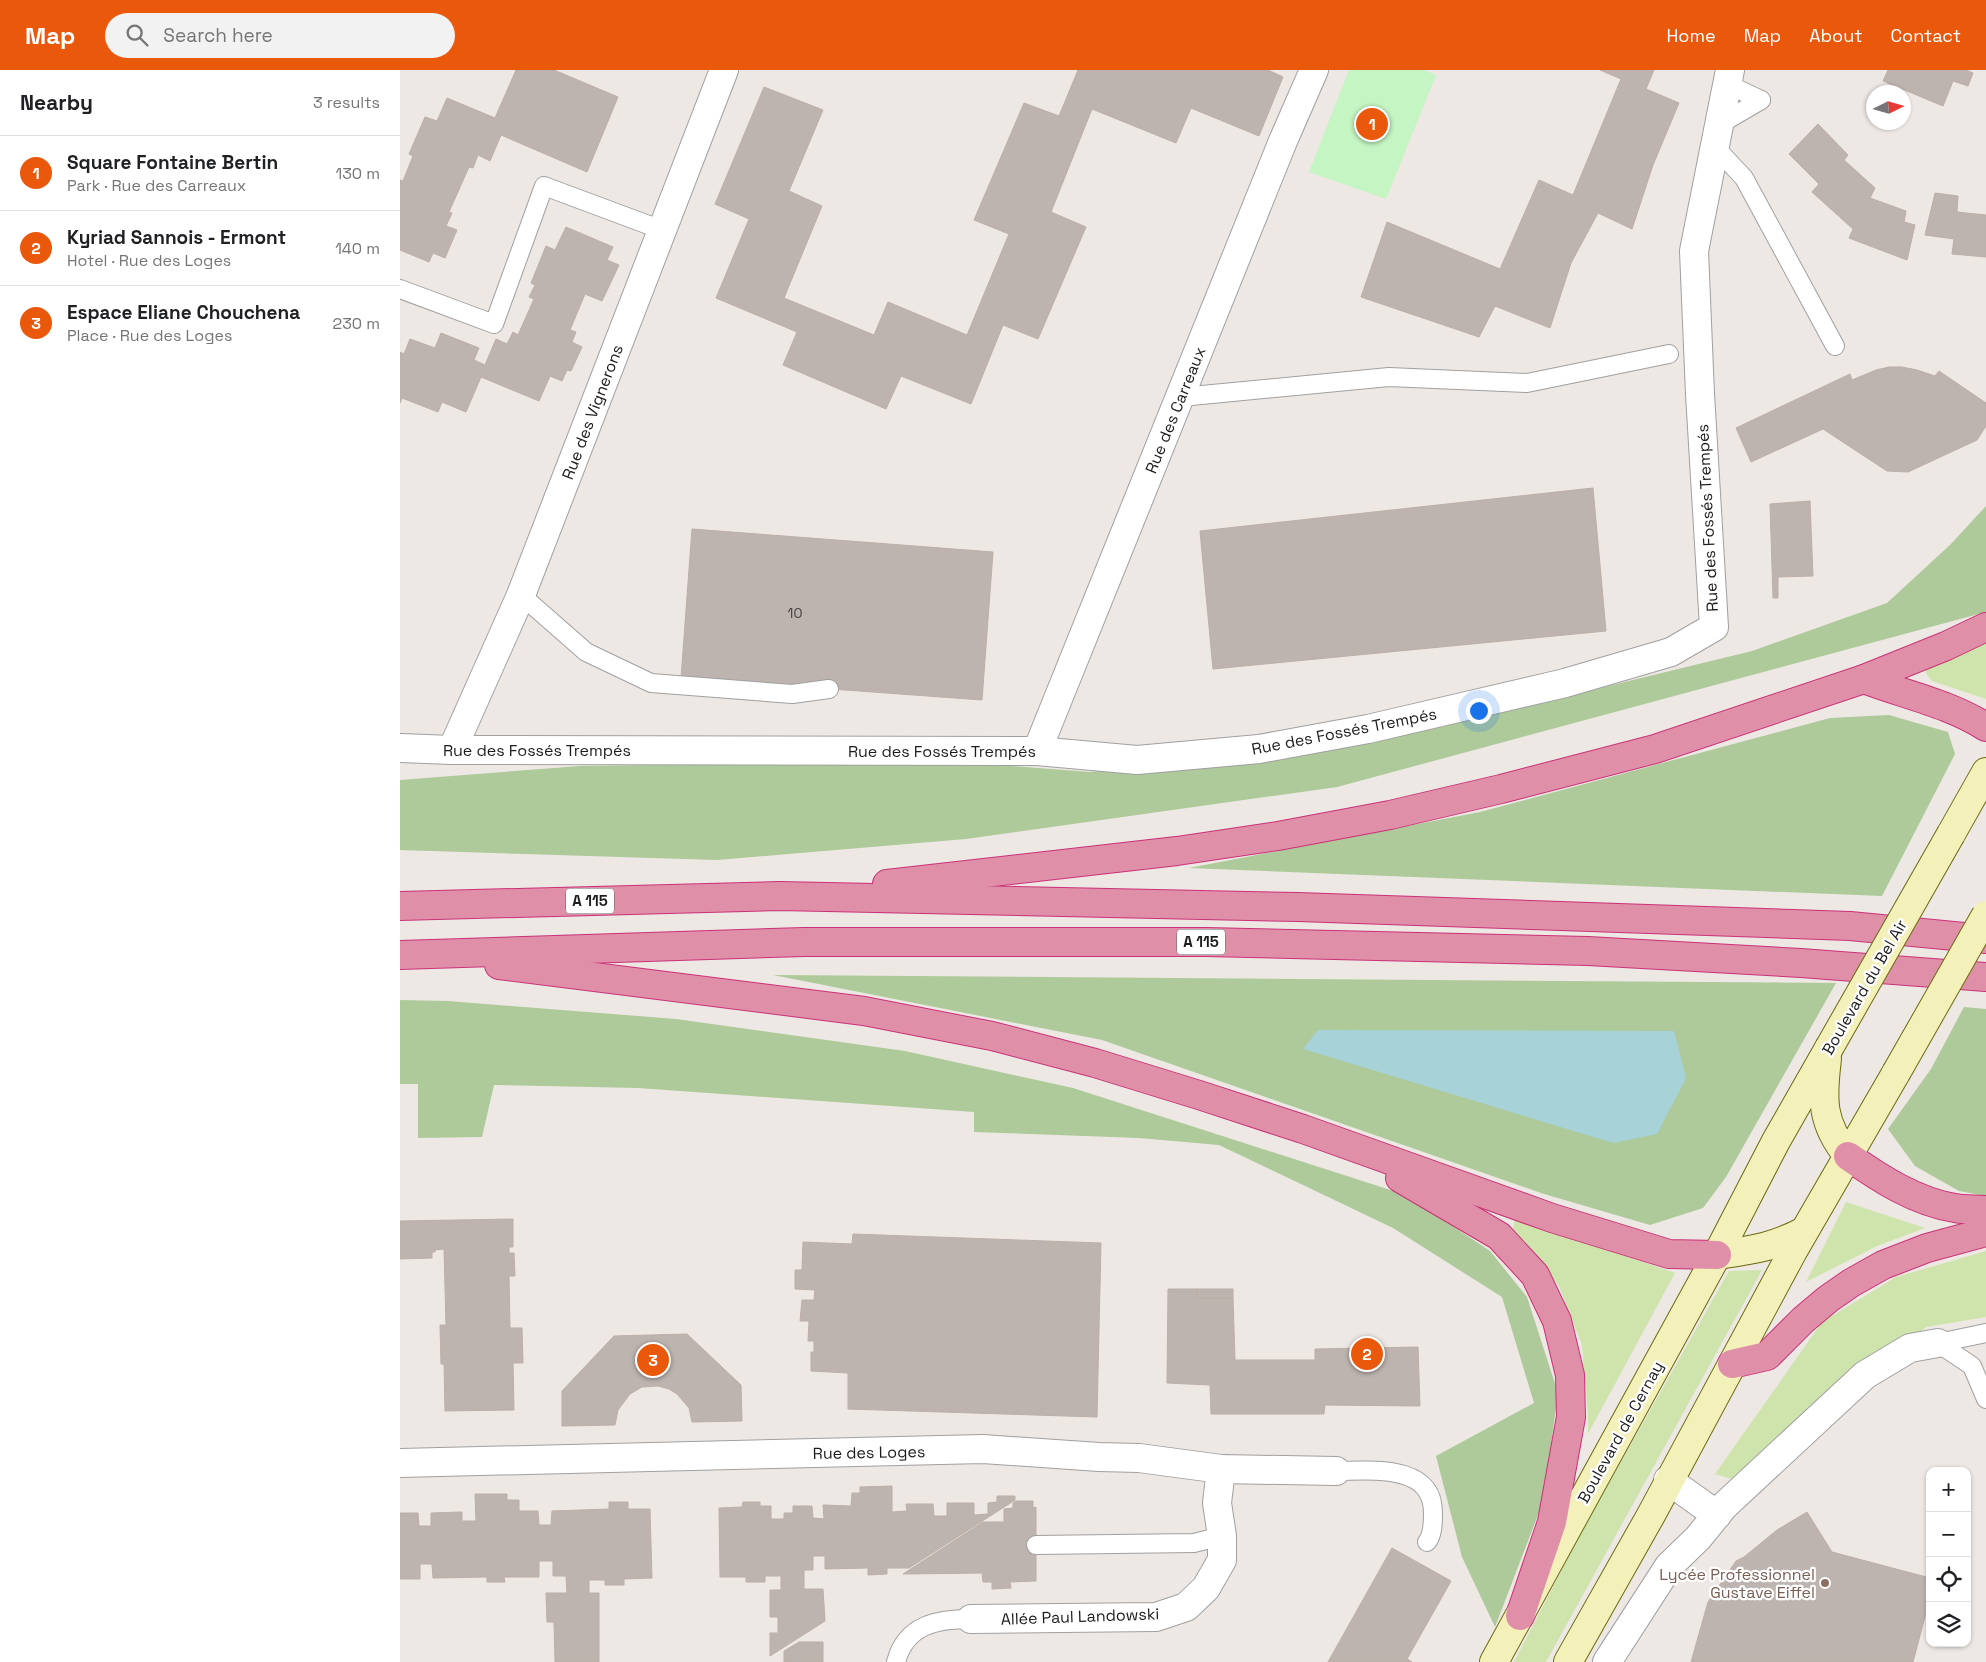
<!DOCTYPE html>
<html lang="en">
<head>
<meta charset="utf-8">
<style>
	body { margin:0; font-family:"Space Grotesk",sans-serif; background:#f2f2f2; color:#202124 }
	.controls { position:absolute; right:15px; bottom:15px; display:grid; overflow:hidden; border-radius:10px; box-shadow:0 1px 4px #0004 }
	.controls button { width:45px; height:45px; display:grid; place-items:center; padding:0; border:0; border-bottom:1px solid #e0e0e0; background:#fff; color:#202124; font:25px sans-serif }
	.compass { position:absolute; left:1466px; top:15px; width:45px; height:45px; border-radius:50%; background:#fff; box-shadow:0 1px 4px #0004; rotate:85deg }
	.you { position:absolute; left:1078px; top:640px; width:18px; height:18px; margin:-12px; border:4px solid #fff; border-radius:50%; background:#1a73e8; box-shadow:0 0 0 8px #1a73e833 }
	.badge { display:grid; place-items:center; width:32px; height:32px; border-radius:50%; background:#ea580c; color:#fff; font-size:16px; font-weight:700 }
	.pin { position:absolute; translate:-50% -50%; border:2px solid #fff; box-shadow:0 1px 5px #0006 }
	.list { margin:0; padding:0; list-style:none }
	h2 { display:flex; justify-content:space-between; align-items:center; height:65px; margin:0; padding:0 20px; font-size:21px }
	h2 small { font-size:16px; font-weight:400; color:#757577 }
	.list li { display:grid; grid-template-columns:32px 1fr auto; gap:15px; align-items:center; box-sizing:border-box; height:75px; padding:0 20px; border-top:1px solid #e0e0e0 }
	.list b { display:block; font-size:19px; white-space:nowrap }
	.list p { margin:0; font-size:16px; white-space:nowrap; color:#757577 }
	.list em { font-size:16px; font-style:normal; color:#757577 }
	.icon { flex:none; width:28px; height:28px; fill:none; stroke:currentColor; stroke-width:2; stroke-linecap:round; stroke-linejoin:round }
	.map { position:relative; flex:none; width:1586px; height:1592px; overflow:hidden }
	header { display:flex; align-items:center; gap:30px; box-sizing:border-box; height:70px; padding:0 25px; background:#ea580c; color:#fff }
	header strong { font-size:24px }
	nav { display:flex; gap:28px; margin-inline-start:auto; font-size:18px }
	.search { width:350px; height:45px; background:#f2f2f2; display:flex; align-items:center; gap:12px; box-sizing:border-box; padding:0 18px; border-radius:28px; color:#757577; font-size:19px }
	main { display:flex }
	aside { flex:1; background:#fff }
	.map>svg:first-child { display:block }
</style>
</head>
<body>
<header>
<strong>Map</strong>
<div class="search"><svg class="icon" aria-label="search" viewBox="0 0 24 24"><circle cx="10" cy="10" r="6"/><path d="M15 15l6 6"/></svg>Search here</div>
<nav><a>Home</a><a>Map</a><a>About</a><a>Contact</a></nav>
</header>
<main>
<aside>
<h2>Nearby<small>3 results</small></h2>
<ul class="list">
<li><span class="badge">1</span><div><b>Square Fontaine Bertin</b><p>Park · Rue des Carreaux</p></div><em>130 m</em></li>
<li><span class="badge">2</span><div><b>Kyriad Sannois - Ermont</b><p>Hotel · Rue des Loges</p></div><em>140 m</em></li>
<li><span class="badge">3</span><div><b>Espace Eliane Chouchena</b><p>Place · Rue des Loges</p></div><em>230 m</em></li>
</ul>
</aside>
<div class="map">
<svg width="1586" height="1592" viewBox="0 0 1586 1592">
	<rect width="100%" height="100%" fill="#ede8e3"/>
	<g fill="#cee4ac">
		<path d="M1586,571V629L1532,611L1526,603L1525,595Z"/>
		<path d="M1446,1132L1525,1158L1477,1176L1406,1212Z"/>
		<path d="M1115,1147L1275,1203L1188,1364V1345L1182,1275L1159,1216L1113,1161Z"/>
		<path d="M1586,1181V1247L1526,1257L1335,1410L1315,1404L1422,1252L1496,1207Z"/>
		<path d="M1362,1200L1146,1592H1114L1183,1459L1329,1201Z"/>
	</g>
	<g fill="#aec99a">
		<path d="M1586,436V542L937,717L566,769L317,790L0,780V710L180,696L547,691L690,702L1028,660L1352,581L1487,533L1551,474Z"/>
		<path d="M1489,645L1548,662L1555,684L1482,826L789,798L1080,742L1430,648Z"/>
		<path d="M373,905L1436,913L1326,1107L1303,1138L1250,1155L1144,1124L702,970Z"/>
		<path d="M0,930L48,931L276,949L505,981L673,1018L1006,1125L1090,1181L1127,1227L1158,1323L1143,1432L1095,1557L1062,1487L1036,1386L1134,1333L1102,1227L993,1158L819,1075L739,1068L574,1062V1042L238,1018L94,1015L82,1067L18,1068V1014H0Z"/>
		<path d="M1564,937L1586,939V1126L1559,1121L1515,1096L1488,1059L1531,999Z"/>
	</g>
	<path fill="#c4f5c2" d="M949,0H1024L1036,5L986,129L909,102Z"/>
	<path fill="#a6d2d8" d="M918,960L1274,961L1286,1008L1257,1064L1213,1073L903,979Z"/>
	<g fill="#bdb4b0" stroke="#bdaea6">
		<path d="M116,0H154L218,27L187,102L101,65L90,91L78,85L73,98L69,97L49,142L52,143L46,156L57,160L45,188L33,183L29,192L0,180V110L3,111L13,86L9,84L25,47L37,51L47,28L95,48Z"/>
		<path d="M678,0H868L883,7L859,66L791,38L776,73L692,39L651,142L686,157L638,269L603,255L571,334L501,306L486,339L383,295L397,262L316,228L349,149L315,134L364,17L423,40L389,121L422,136L384,228L474,265L488,232L567,265L609,164L574,150L624,33L659,46Z"/>
		<path d="M1200,0H1254L1246,19L1279,33L1253,95L1232,159L1198,143L1171,193L1150,258L1095,236L1079,267L961,227L987,152L1100,199L1139,110L1173,125L1221,9Z"/>
		<path d="M1488,0H1566L1573,3L1568,16L1553,11L1543,36L1483,11Z"/>
		<path d="M1418,54L1448,85L1444,90L1475,118L1470,128L1506,141L1504,152L1515,155L1507,190L1449,168L1453,159L1412,122L1419,114L1389,84Z"/>
		<path d="M1535,123L1558,126L1557,142L1586,145V187L1552,184L1554,169L1525,165Z"/>
		<path d="M166,157L213,177L207,190L219,195L202,231L185,224L170,260L176,262L172,272L182,277L171,301L167,300L162,311L150,306L139,331L81,307L66,342L42,332L38,342L2,328L0,333V282L4,284L10,269L35,278L41,263L79,278L74,290L85,295L96,269L107,274L113,262L118,265L134,229L129,227L135,215L131,213L146,176L155,180Z"/>
		<path d="M1489,297H1502L1517,300L1535,306L1539,301L1586,333V356L1577,370L1508,402L1487,401L1423,359L1351,392L1336,358L1450,304L1452,310L1476,300Z"/>
		<path d="M1193,418L1206,561L813,599L800,461Z"/>
		<path d="M1410,431L1413,506L1378,507V528H1373L1370,434Z"/>
		<path d="M292,459L593,482L582,630L281,608Z"/>
		<path d="M113,1149V1177H109V1183H114L115,1206H109L110,1258H122L123,1293H113L114,1340L45,1341L44,1294H41L40,1255H46L44,1179L35,1180V1182H32V1188L0,1189V1151Z"/>
		<path d="M453,1164L701,1173L697,1347L448,1339V1303L411,1301V1282H414V1271H408L409,1251H400L402,1230H414L415,1220L395,1219V1200H402L403,1172L452,1174Z"/>
		<path d="M768,1219H797V1228H833L835,1290H915V1279L1018,1277L1020,1336L925,1335L924,1344H811L810,1315L767,1313Z"/>
		<rect x="797" y="1219" width="36" height="9"/>
		<path d="M287,1264L341,1315L342,1351L292,1352L289,1338L277,1324L269,1319L258,1316L242,1317L230,1324L218,1340L215,1355L162,1356V1321L214,1266Z"/>
		<path d="M492,1416V1442L507,1441L506,1434H533L534,1446H547V1433H574V1445L588,1444V1433L597,1432V1426H615V1430L509,1498H487V1504L468,1505V1498L425,1499V1486H413V1500H404V1519H423L425,1551L370,1586V1563H378V1547H370V1520H381V1506H365V1512H346V1507H320L319,1438L342,1437L343,1432H360V1436H371V1449H384V1443H393V1436H412L413,1448L424,1449L423,1435L451,1436L452,1423H460V1417Z"/>
		<path d="M75,1424H107V1430H119V1441H138L139,1455H151L152,1441L209,1439V1432H228V1439H250L252,1508L224,1509V1515H205V1510H189V1523H199V1592H155L154,1552H147L146,1523H167L166,1506H153V1491H139V1507H104L105,1512H87V1507L33,1508L32,1494H20V1509H0V1443H18L19,1456H31V1443L62,1442V1451H76Z"/>
		<path d="M616,1431H633V1438L636,1437V1511L610,1512L611,1518L592,1519V1512H583L582,1503L503,1504L583,1452H604V1439L613,1438V1433Z"/>
		<path d="M1407,1442L1432,1482L1530,1508V1528L1513,1592H1291L1308,1532L1336,1491L1344,1487L1377,1460Z"/>
		<path d="M992,1478L1051,1511L1007,1589L1012,1592H928Z"/>
		<path d="M399,1572H423V1592H384V1581Z"/>
	</g>
	<g fill="none" stroke-linecap="round" stroke-linejoin="round">
		<defs>
			<g id="service">
				<path d="M1327,14L1361,30"/>
				<path d="M1320,54L1361,30"/>
				<path d="M1315,77L1344,108L1435,276"/>
				<path d="M0,219L94,254L144,116L262,160"/>
				<path d="M781,327L989,307L1127,313L1269,284"/>
				<path d="M121,525L186,582L251,613L392,624L429,619"/>
				<path d="M1538,1273L1572,1296L1586,1329"/>
				<path d="M1538,1273L1586,1263"/>
				<path d="M936,1401C970,1401 1033,1393 1033,1443C1033,1452 1033,1465 1027,1472"/>
				<path d="M636,1475L794,1473L822,1466"/>
				<path d="M496,1592C506,1554 538,1549 571,1549"/>
			</g>
			<g id="minor">
				<path d="M0,678L52,680L637,681L737,690L859,679L968,659L1165,613L1271,582L1314,557L1300,324L1294,181L1330,0"/>
				<path d="M52,680L121,525L324,0"/>
				<path d="M637,681L883,71L914,0"/>
				<path d="M0,1393L583,1379L699,1387L739,1388L821,1399L936,1401"/>
				<path d="M1268,1410L1317,1445"/>
				<path d="M571,1549L756,1547L786,1537L806,1518L822,1490V1466L817,1433L821,1399"/>
				<path d="M1207,1592L1269,1496L1298,1468L1324,1436L1465,1305L1510,1278L1538,1273"/>
			</g>
			<g id="secondary">
				<path d="M1551,764L1586,702"/>
				<path d="M1427,989C1422,1029 1421,1053 1448,1086"/>
				<path d="M1317,1185C1351,1180 1372,1178 1404,1161"/>
				<path d="M1094,1592L1317,1185L1376,1071L1429,978"/>
				<path d="M1168,1592L1251,1445L1393,1181L1496,1003"/>
			</g>
			<g id="motorway">
				<path d="M1464,609C1505,625 1548,633 1586,657"/>
				<path d="M487,814L777,781L878,766L990,745L1101,719L1255,679L1464,609L1546,576L1586,557"/>
				<path d="M0,836L379,826L898,837L1450,856L1586,869"/>
				<path d="M0,885L404,872H806L1188,881L1401,893L1586,907"/>
				<path d="M99,895L464,941L592,966L695,993L799,1025L903,1059L1152,1148L1269,1184L1317,1185"/>
				<path d="M1448,1086C1479,1108 1516,1132 1555,1138C1565,1140 1576,1139 1586,1140"/>
				<path d="M1000,1108L1099,1166L1135,1205L1157,1251L1170,1305L1171,1347L1152,1452L1120,1546"/>
				<path d="M1332,1294L1367,1286L1403,1250L1428,1229L1451,1213L1483,1195L1527,1178L1586,1162"/>
			</g>
		</defs>
		<use href="#service" stroke="#a0a0a0" stroke-width="20"/>
		<use href="#minor" stroke="#a0a0a0" stroke-width="30"/>
		<use href="#secondary" stroke="#6a690d" stroke-width="30"/>
		<use href="#motorway" stroke="#ca3177" stroke-width="30"/>
		<use href="#service" stroke="#fff" stroke-width="18"/>
		<use href="#minor" stroke="#fff" stroke-width="28"/>
		<use href="#secondary" stroke="#f4f0ba" stroke-width="28"/>
		<use href="#motorway" stroke="#df90a8" stroke-width="28"/>
		<defs>
			<g id="secondary-bridge">
				<path d="M1429,978L1551,764"/>
				<path d="M1496,1003L1586,845"/>
			</g>
		</defs>
		<use href="#secondary-bridge" stroke="#6a690d" stroke-width="30" stroke-linecap="butt"/>
		<use href="#secondary-bridge" stroke="#f4f0ba" stroke-width="28"/>
	</g>
	<circle fill="#8d6e63" stroke="#fff" stroke-width="2" cx="1425" cy="1513" r="5"/>
	<g text-anchor="middle" stroke-width="4.5" stroke-linejoin="round" paint-order="stroke">
		<g font-size="14" fill="#444241">
			<text x="395" y="548">10</text>
		</g>
		<g fill="#fff" stroke="#606060" stroke-width="1">
			<rect x="166" y="818.5" width="48" height="25" rx="4"/>
			<rect x="777" y="859.5" width="48" height="25" rx="4"/>
		</g>
		<g font-size="15" font-weight="bold" fill="#1c1c1c">
			<text x="190" y="836">A 115</text>
			<text x="801" y="877">A 115</text>
		</g>
		<g font-size="16" fill="#1c1c1c" stroke="#fff">
			<text transform="translate(775 340) rotate(-68)" y="6">Rue des Carreaux</text>
			<text transform="translate(192 342) rotate(-69)" y="6">Rue des Vignerons</text>
			<text transform="translate(1307 448) rotate(-93)" y="6">Rue des Fossés Trempés</text>
			<text transform="translate(944 661) rotate(-11)" y="6">Rue des Fossés Trempés</text>
			<text x="137" y="686">Rue des Fossés Trempés</text>
			<text x="542" y="687">Rue des Fossés Trempés</text>
			<text transform="translate(1464 917) rotate(-60)" y="6">Boulevard du Bel Air</text>
			<text transform="translate(1220 1362) rotate(-61)" y="6">Boulevard de Cernay</text>
			<text transform="translate(469 1382) rotate(-1)" y="6">Rue des Loges</text>
			<text transform="translate(680 1546) rotate(-2)" y="6">Allée Paul Landowski</text>
		</g>
		<g font-size="16" fill="#785e54" stroke="#fff" text-anchor="end">
			<text x="1415" y="1510">Lycée Professionnel<tspan x="1415" dy="18">Gustave Eiffel</tspan></text>
		</g>
	</g>
</svg>
<div class="controls">
<button>+</button>
<button>−</button>
<button><svg class="icon" aria-label="locate" viewBox="0 0 24 24"><circle cx="12" cy="12" r="6"/><path d="M12 2v4M12 18v4M2 12h4M18 12h4"/></svg></button>
<button><svg class="icon" aria-label="layers" viewBox="0 0 24 24"><path d="M12 4l9 5-9 5-9-5zM3 14l9 5 9-5"/></svg></button>
</div>
<svg class="compass" viewBox="-18 -18 36 36"><path d="M0-13l5 13h-10z" fill="#e53935"/><path d="M0 13l5-13h-10z" fill="#757577"/></svg>
<div class="you"></div>
<div class="pin badge" style="left:972px;top:54px">1</div>
<div class="pin badge" style="left:967px;top:1284px">2</div>
<div class="pin badge" style="left:253px;top:1290px">3</div>
</div>
</main>
</body>
</html>
